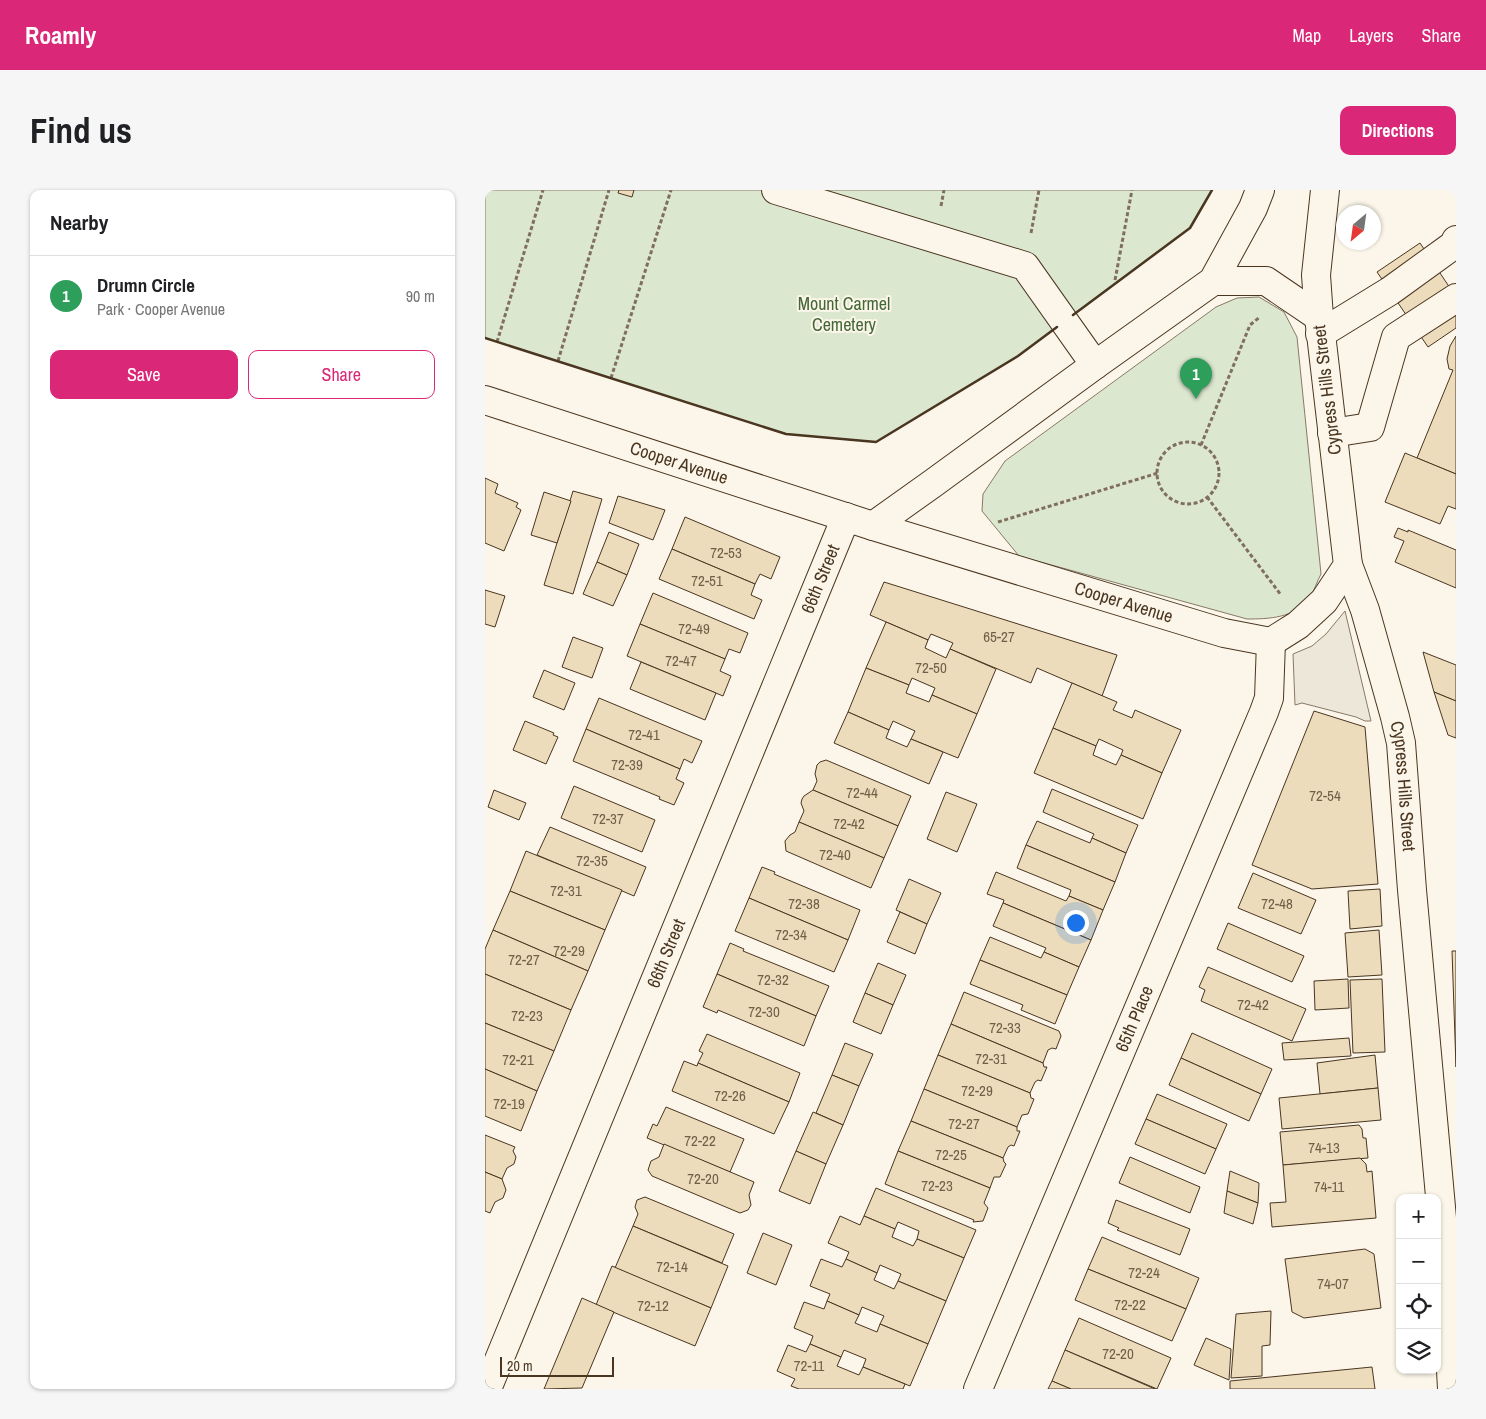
<!DOCTYPE html>
<html lang="en">
<head>
<meta charset="utf-8">
<style>
	body { margin:0; font-family:"Archivo Narrow",sans-serif; background:#f6f6f6; color:#202124 }
	.controls { position:absolute; right:15px; bottom:15px; display:grid; overflow:hidden; border-radius:10px; box-shadow:0 1px 4px #0004 }
	.controls button { width:45px; height:45px; display:grid; place-items:center; padding:0; border:0; border-bottom:1px solid #e0e0e0; background:#fff; color:#202124; font:25px sans-serif }
	.compass { position:absolute; left:851px; top:15px; width:45px; height:45px; border-radius:50%; background:#fff; box-shadow:0 1px 4px #0004; rotate:209deg }
	.scale { position:absolute; left:15px; bottom:12px; width:114px; box-sizing:border-box; padding-left:5px; border:2px solid #4a3520; border-top:0; font-size:14px; line-height:18px; white-space:nowrap; color:#4a3520; -webkit-text-stroke:4px #fbf6e9; paint-order:stroke }
	.you { position:absolute; left:590px; top:732px; width:18px; height:18px; margin:-12px; border:4px solid #fff; border-radius:50%; background:#1a73e8; box-shadow:0 0 0 8px #1a73e833 }
	.badge { display:grid; place-items:center; width:32px; height:32px; border-radius:50%; background:#db2777; color:#fff; font-size:16px; font-weight:700 }
	.pin { position:absolute; translate:-50% -41px; filter:drop-shadow(0 1px 2px #0008) }
	.pin::after { content:''; position:absolute; top:26px; width:18px; height:15px; background:inherit; clip-path:polygon(0 0,100% 0,50% 100%) }
	.list { margin:0; padding:0; list-style:none }
	h2 { display:flex; justify-content:space-between; align-items:center; height:65px; margin:0; padding:0 20px; font-size:21px }
	h2 small { font-size:16px; font-weight:400; color:#757577 }
	.list li { display:grid; grid-template-columns:32px 1fr auto; gap:15px; align-items:center; box-sizing:border-box; height:80px; padding:0 20px; border-top:1px solid #e0e0e0 }
	.list b { display:block; font-size:19px; white-space:nowrap }
	.list p { margin:0; font-size:16px; white-space:nowrap; color:#757577 }
	.list em { font-size:16px; font-style:normal; color:#757577 }
	.actions { display:flex; gap:10px; padding:15px 20px }
	.actions a { flex:1; padding:11px 0; border:1px solid #db2777; border-radius:10px; text-align:center; font-size:18px; color:#db2777 }
	.actions .main { background:#db2777; color:#fff }
	.icon { flex:none; width:28px; height:28px; fill:none; stroke:currentColor; stroke-width:2; stroke-linecap:round; stroke-linejoin:round }
	.map { position:relative; flex:none; width:971px; height:1199px; overflow:hidden; border-radius:10px }
	header { display:flex; align-items:center; gap:30px; box-sizing:border-box; height:70px; padding:0 25px; background:#db2777; color:#fff }
	header strong { font-size:24px }
	nav { display:flex; gap:28px; margin-inline-start:auto; font-size:18px }
	.intro { display:flex; align-items:center; justify-content:space-between; box-sizing:border-box; height:120px; padding:0 30px }
	h1 { margin:0; font-size:35px }
	.button { padding:12px 22px; border-radius:10px; background:#db2777; color:#fff; font-size:18px; font-weight:700 }
	main { display:flex; gap:30px; padding:0 30px }
	aside { flex:1; background:#fff; border-radius:10px; box-shadow:0 1px 4px #0004 }
	.map>svg:first-child { display:block }
</style>
</head>
<body>
<header>
<strong>Roamly</strong>
<nav><a>Map</a><a>Layers</a><a>Share</a></nav>
</header>
<div class="intro"><h1>Find us</h1><a class="button">Directions</a></div>
<main>
<aside>
<h2>Nearby<small></small></h2>
<ul class="list">
<li><span class="badge" style="background:#2e9e5b">1</span><div><b>Drumn Circle</b><p>Park · Cooper Avenue</p></div><em>90 m</em></li>
</ul>
<div class="actions"><a class="main">Save</a><a>Share</a></div>
</aside>
<div class="map">
<svg width="971" height="1199" viewBox="0 0 971 1199">
	<rect width="100%" height="100%" fill="#fbf6e9"/>
	<g fill="#dce7d0" stroke="#887966">
		<path d="M0,0H727L705,38L533,166L391,252L301,244L0,148Z"/>
		<path d="M774,107L799,122L812,147L836,384C832,391 829,402 824,409C809,428 784,429 762,429L534,366L497,321L498,304L520,271L731,117L752,108Z"/>
	</g>
	<path fill="#ede7d9" stroke="#887966" d="M860,421L886,531H880L871,527L817,513L810,515L808,464L827,456L841,444Z"/>
	<g fill="#ecdcbc" stroke="#4a3520">
		<path d="M134,0H149L147,7L133,3Z"/>
		<path d="M935,53L971,107V138L943,157L892,82Z"/>
		<path d="M971,146V284L932,268L968,180L964,179L962,169L965,156Z"/>
		<path d="M920,263L971,284V319L963,316L955,334L900,312Z"/>
		<path d="M0,288L13,294L10,303L33,313L31,317L36,320L19,361L0,353Z"/>
		<path d="M88,301L117,309L88,404L59,395Z"/>
		<path d="M59,302L86,311L72,353L46,345Z"/>
		<path d="M133,306L180,320L168,350L124,333Z"/>
		<path d="M200,327L295,367L286,389L275,384L270,394L187,359Z"/>
		<path d="M913,338L923,342V340L971,360V398L910,372L919,351L909,347Z"/>
		<path d="M124,342L154,354L142,385L112,372Z"/>
		<path d="M187,359L270,394L266,405L277,410L269,429L174,389Z"/>
		<path d="M112,372L142,385L128,416L98,404Z"/>
		<path d="M399,392L632,465L617,506L552,478L546,493L465,459L468,453L446,444L443,450L385,425Z"/>
		<path d="M0,400L20,406L10,437L0,434Z"/>
		<path d="M168,403L263,443L255,463L244,459L240,469L155,434Z"/>
		<path d="M401,432L443,450L440,458L461,468L465,459L511,479L492,524L447,505L450,498L427,488L424,495L381,478Z"/>
		<path d="M155,434L240,469L235,481L246,486L238,506L142,466Z"/>
		<path d="M88,447L118,458L107,488L77,477Z"/>
		<path d="M938,462L971,475V511L949,502Z"/>
		<path d="M156,472L231,503L220,530L145,499Z"/>
		<path d="M381,478L424,495L421,503L444,512L447,505L492,524L473,568L426,549L430,541L408,531L404,540L363,522Z"/>
		<path d="M59,480L90,493L79,520L48,507Z"/>
		<path d="M587,493L632,512L628,520L647,528L650,520L696,540L677,583L636,565L638,560L614,549L611,556L568,538Z"/>
		<path d="M949,502L971,511V548L963,545Z"/>
		<path d="M114,508L217,551L207,573L199,569L195,579L101,539Z"/>
		<path d="M829,521L880,537L893,694L827,699L767,675Z"/>
		<path d="M363,522L404,540L401,548L422,557L426,549L458,562L444,594L349,553Z"/>
		<path d="M40,531L69,543L68,545L73,547L61,574L28,560Z"/>
		<path d="M568,538L611,556L608,565L631,575L636,565L677,583L658,629L549,583Z"/>
		<path d="M101,539L195,579L191,589L199,593L189,615L174,609L175,607L88,571Z"/>
		<path d="M341,570L426,606L413,636L328,600L332,591L330,584L332,575L335,572Z"/>
		<path d="M89,596L170,630L157,662L76,628Z"/>
		<path d="M567,599L653,635L641,663L607,648L609,644L558,622Z"/>
		<path d="M9,600L41,613L34,630L3,617Z"/>
		<path d="M328,600L413,636L399,668L314,632L319,621L316,613L317,609L319,606Z"/>
		<path d="M461,602L492,614L472,662L442,649Z"/>
		<path d="M552,631L605,653L607,648L641,663L630,692L541,655Z"/>
		<path d="M314,632L399,668L386,698L301,661L300,651L305,645L310,642Z"/>
		<path d="M65,637L161,677L149,706L52,665Z"/>
		<path d="M541,655L630,692L618,720L584,706L586,700L532,678Z"/>
		<path d="M41,661L137,700L120,740L25,701Z"/>
		<path d="M277,677L290,682L289,684L375,720L363,750L264,708Z"/>
		<path d="M511,682L581,711L584,706L618,720L606,750L518,713L519,710L502,704Z"/>
		<path d="M768,683L831,710L816,744L753,718Z"/>
		<path d="M424,689L456,703L442,734L411,720Z"/>
		<path d="M895,699L897,736L865,739L863,701Z"/>
		<path d="M25,701L120,740L103,781L8,740Z"/>
		<path d="M264,708L363,750L349,782L250,741Z"/>
		<path d="M518,713L606,750L594,777L559,762L561,758L508,736Z"/>
		<path d="M415,722L442,734L430,764L402,752Z"/>
		<path d="M743,733L819,766L807,792L732,759Z"/>
		<path d="M8,740L103,781L86,820L0,784V759Z"/>
		<path d="M894,740L897,785L863,787L860,743Z"/>
		<path d="M505,747L556,768L559,762L594,777L582,805L495,770Z"/>
		<path d="M245,753L259,759L258,761L344,796L331,826L232,784Z"/>
		<path d="M967,761H971V877Z"/>
		<path d="M495,770L582,805L570,834L536,820L538,815L485,794Z"/>
		<path d="M393,773L421,785L408,815L380,803Z"/>
		<path d="M723,777L821,819L807,851L716,811L720,800L714,797Z"/>
		<path d="M0,784L86,820L69,861L0,833Z"/>
		<path d="M232,784L331,826L319,856L233,820L232,823L218,817Z"/>
		<path d="M863,789L864,818L830,820L829,791Z"/>
		<path d="M897,789L900,862L868,863L865,790Z"/>
		<path d="M479,802L574,841L576,846L571,859L567,858L563,860L558,873L466,834Z"/>
		<path d="M380,803L408,815L396,844L368,832Z"/>
		<path d="M0,833L69,861L52,901L0,879Z"/>
		<path d="M466,834L558,873L559,877H562L556,891L553,890L550,892L545,903L453,865Z"/>
		<path d="M707,843L787,879L776,904L696,868Z"/>
		<path d="M222,844L315,883L304,912L213,873L218,863L214,861Z"/>
		<path d="M864,848L866,866L799,870L797,853Z"/>
		<path d="M360,853L388,864L374,896L347,885Z"/>
		<path d="M453,865L545,903L546,908L549,909L543,924L537,925L532,937L439,899Z"/>
		<path d="M890,865L893,898L835,904L832,873Z"/>
		<path d="M696,868L776,904L764,931L684,895Z"/>
		<path d="M199,871L212,876L213,873L304,912L289,944L187,901Z"/>
		<path d="M0,879L52,901L36,941L0,926Z"/>
		<path d="M347,885L374,896L358,935L331,923Z"/>
		<path d="M893,898L896,930L797,939L794,908Z"/>
		<path d="M439,899L532,937V941H535L529,956L526,955L523,957L518,968L426,931Z"/>
		<path d="M672,904L742,934L731,959L661,929Z"/>
		<path d="M181,917L259,949L245,982L162,948L168,934L172,936Z"/>
		<path d="M328,922L358,935L341,974L311,961Z"/>
		<path d="M661,929L731,959L720,984L650,954Z"/>
		<path d="M426,931L518,968L519,972L521,974L515,987H509L505,998L413,961Z"/>
		<path d="M874,935L877,939L878,948H881L883,968L798,975L795,942Z"/>
		<path d="M0,945L30,957L28,961L31,967L29,974L22,978L17,989L0,982Z"/>
		<path d="M179,954L269,992L264,1005L266,1015L263,1020L255,1023L167,986L163,980L166,971L174,967Z"/>
		<path d="M311,961L341,974L325,1014L294,1001Z"/>
		<path d="M413,961L505,998L499,1013L503,1018L498,1031L488,1032L489,1030L400,994Z"/>
		<path d="M645,967L715,997L705,1023L634,993Z"/>
		<path d="M875,968L881,974L882,982L887,981L891,1028L787,1037L785,1013L801,1012L798,975Z"/>
		<path d="M745,981L774,993L773,1013L742,1001Z"/>
		<path d="M0,982L17,989L21,1000L18,1008L10,1012L5,1023L0,1021Z"/>
		<path d="M391,998L491,1040L479,1068L432,1049L434,1041L413,1032L410,1039L379,1026Z"/>
		<path d="M742,1001L773,1013L768,1034L739,1023Z"/>
		<path d="M160,1007L249,1044L237,1073L148,1036L153,1024L150,1017L152,1010Z"/>
		<path d="M631,1010L705,1039L695,1065L632,1040L634,1038L623,1033Z"/>
		<path d="M355,1026L375,1035L379,1026L410,1039L407,1047L428,1056L432,1049L479,1068L461,1111L413,1091L416,1084L395,1075L392,1083L361,1069L364,1062L343,1053Z"/>
		<path d="M148,1036L243,1076L226,1118L130,1078Z"/>
		<path d="M278,1043L307,1055L291,1095L262,1083Z"/>
		<path d="M617,1047L714,1088L701,1119L603,1079Z"/>
		<path d="M880,1059L889,1064L896,1118L819,1128L807,1122L800,1069Z"/>
		<path d="M336,1069L357,1077L361,1069L392,1083L389,1090L409,1099L413,1091L461,1111L443,1154L395,1134L399,1126L377,1117L374,1125L342,1111L345,1104L325,1096Z"/>
		<path d="M127,1076L226,1118L210,1156L111,1115Z"/>
		<path d="M603,1079L701,1119L687,1151L590,1110Z"/>
		<path d="M97,1108L129,1122L97,1198L59,1199Z"/>
		<path d="M342,1111L374,1125L370,1133L392,1142L395,1134L443,1154L425,1196L378,1177L381,1169L359,1160L356,1167L325,1154L328,1146L309,1138L319,1112L339,1119Z"/>
		<path d="M786,1121L785,1155L777,1156V1186L746,1188L751,1124Z"/>
		<path d="M594,1128L686,1168L672,1199L580,1160Z"/>
		<path d="M721,1148L746,1159L744,1190L709,1175Z"/>
		<path d="M325,1154L356,1167L352,1176L374,1185L378,1177L420,1194L418,1199H314L306,1196L310,1189L292,1181L303,1155L321,1162Z"/>
		<path d="M580,1160L670,1199H586L567,1191Z"/>
		<path d="M887,1177L890,1199H745V1191Z"/>
		<path d="M567,1191L586,1199H563Z"/>
	</g>
	<g fill="none" stroke-linecap="round" stroke-linejoin="round">
		<defs>
			<g id="minor">
				<path d="M291,0L540,76L610,175"/>
				<path d="M835,144L905,101L970,54L971,50"/>
				<path d="M847,243L885,237L911,147L971,108"/>
				<path id="s1" d="M863,375L880,420L910,527L916,553L927,700L959,1050L967,1199"/>
				<path id="s2" d="M2,1199L361,327"/>
				<path id="s3" d="M493,1199L779,522L784,508L786,452"/>
			</g>
			<g id="major">
				<path d="M728,91H781L834,127"/>
				<path id="s4" d="M0,210L388,336L739,443L786,452L813,435L839,411L863,375L834,127L831,85L840,0"/>
				<path d="M388,336L447,294L610,175L728,91L768,18L775,0"/>
			</g>
		</defs>
		<use href="#minor" stroke="#4a3520" stroke-width="30"/>
		<use href="#major" stroke="#4a3520" stroke-width="30"/>
		<g stroke="#7f6f5c" stroke-width="3" stroke-dasharray="4 2.5" stroke-linecap="butt">
			<path d="M456,16L459,0"/>
			<path d="M546,43L554,0"/>
			<path d="M630,90L647,0"/>
			<path d="M12,152L58,0"/>
			<path d="M73,171L124,0"/>
			<path d="M126,188L186,0"/>
			<circle cx="703" cy="283" r="31"/>
			<path d="M716,255L765,135L775,127"/>
			<path d="M722,307L796,405"/>
			<path d="M513,332L673,283"/>
		</g>
		<use href="#minor" stroke="#fbf6e9" stroke-width="28"/>
		<use href="#major" stroke="#fbf6e9" stroke-width="28"/>
		<g stroke="#4a3520" stroke-width="2.5">
			<path d="M588,125L705,38L727,0"/>
			<path d="M0,148L301,244L391,252L533,166L572,137"/>
		</g>
	</g>
	<g text-anchor="middle" stroke-width="4" stroke-linejoin="round" paint-order="stroke">
		<g font-size="15" fill="#725f47">
			<text x="241" y="368">72-53</text>
			<text x="222" y="396">72-51</text>
			<text x="209" y="444">72-49</text>
			<text x="514" y="452">65-27</text>
			<text x="196" y="476">72-47</text>
			<text x="446" y="483">72-50</text>
			<text x="159" y="550">72-41</text>
			<text x="142" y="580">72-39</text>
			<text x="377" y="608">72-44</text>
			<text x="840" y="611">72-54</text>
			<text x="123" y="634">72-37</text>
			<text x="364" y="639">72-42</text>
			<text x="350" y="670">72-40</text>
			<text x="107" y="676">72-35</text>
			<text x="81" y="706">72-31</text>
			<text x="319" y="719">72-38</text>
			<text x="792" y="719">72-48</text>
			<text x="306" y="750">72-34</text>
			<text x="84" y="766">72-29</text>
			<text x="39" y="775">72-27</text>
			<text x="288" y="795">72-32</text>
			<text x="768" y="820">72-42</text>
			<text x="279" y="827">72-30</text>
			<text x="42" y="831">72-23</text>
			<text x="520" y="843">72-33</text>
			<text x="506" y="874">72-31</text>
			<text x="33" y="875">72-21</text>
			<text x="492" y="906">72-29</text>
			<text x="245" y="911">72-26</text>
			<text x="24" y="919">72-19</text>
			<text x="479" y="939">72-27</text>
			<text x="215" y="956">72-22</text>
			<text x="839" y="963">74-13</text>
			<text x="466" y="970">72-25</text>
			<text x="218" y="994">72-20</text>
			<text x="452" y="1001">72-23</text>
			<text x="844" y="1002">74-11</text>
			<text x="187" y="1082">72-14</text>
			<text x="659" y="1088">72-24</text>
			<text x="848" y="1099">74-07</text>
			<text x="645" y="1120">72-22</text>
			<text x="168" y="1121">72-12</text>
			<text x="633" y="1169">72-20</text>
			<text x="324" y="1181">72-11</text>
		</g>
		<g font-size="18" fill="#436837" stroke="#fbf6e9">
			<text x="359" y="120">Mount Carmel<tspan x="359" dy="21">Cemetery</tspan></text>
		</g>
		<g font-size="18" fill="#4a3520" stroke="#fbf6e9">
			<text transform="translate(842 200) rotate(-97)" y="6">Cypress Hills Street</text>
			<text dy="6" stroke="none"><textPath href="#s4" startOffset="204">Cooper Avenue</textPath></text>
			<text dy="6" stroke="none"><textPath href="#s2" startOffset="876">66th Street</textPath></text>
			<text dy="6" stroke="none"><textPath href="#s4" startOffset="670">Cooper Avenue</textPath></text>
			<text dy="6" stroke="none"><textPath href="#s1" startOffset="229">Cypress Hills Street</textPath></text>
			<text dy="6" stroke="none"><textPath href="#s2" startOffset="471">66th Street</textPath></text>
			<text dy="6" stroke="none"><textPath href="#s3" startOffset="402">65th Place</textPath></text>
		</g>
	</g>
</svg>
<div class="controls">
<button>+</button>
<button>−</button>
<button><svg class="icon" aria-label="locate" viewBox="0 0 24 24"><circle cx="12" cy="12" r="6"/><path d="M12 2v4M12 18v4M2 12h4M18 12h4"/></svg></button>
<button><svg class="icon" aria-label="layers" viewBox="0 0 24 24"><path d="M12 4l9 5-9 5-9-5zM3 14l9 5 9-5"/></svg></button>
</div>
<svg class="compass" viewBox="-18 -18 36 36"><path d="M0-13l5 13h-10z" fill="#e53935"/><path d="M0 13l5-13h-10z" fill="#757577"/></svg>
<div class="scale">20 m</div>
<div class="you"></div>
<div class="pin badge" style="left:711px;top:209px;background:#2e9e5b">1</div>
</div>
</main>
</body>
</html>
